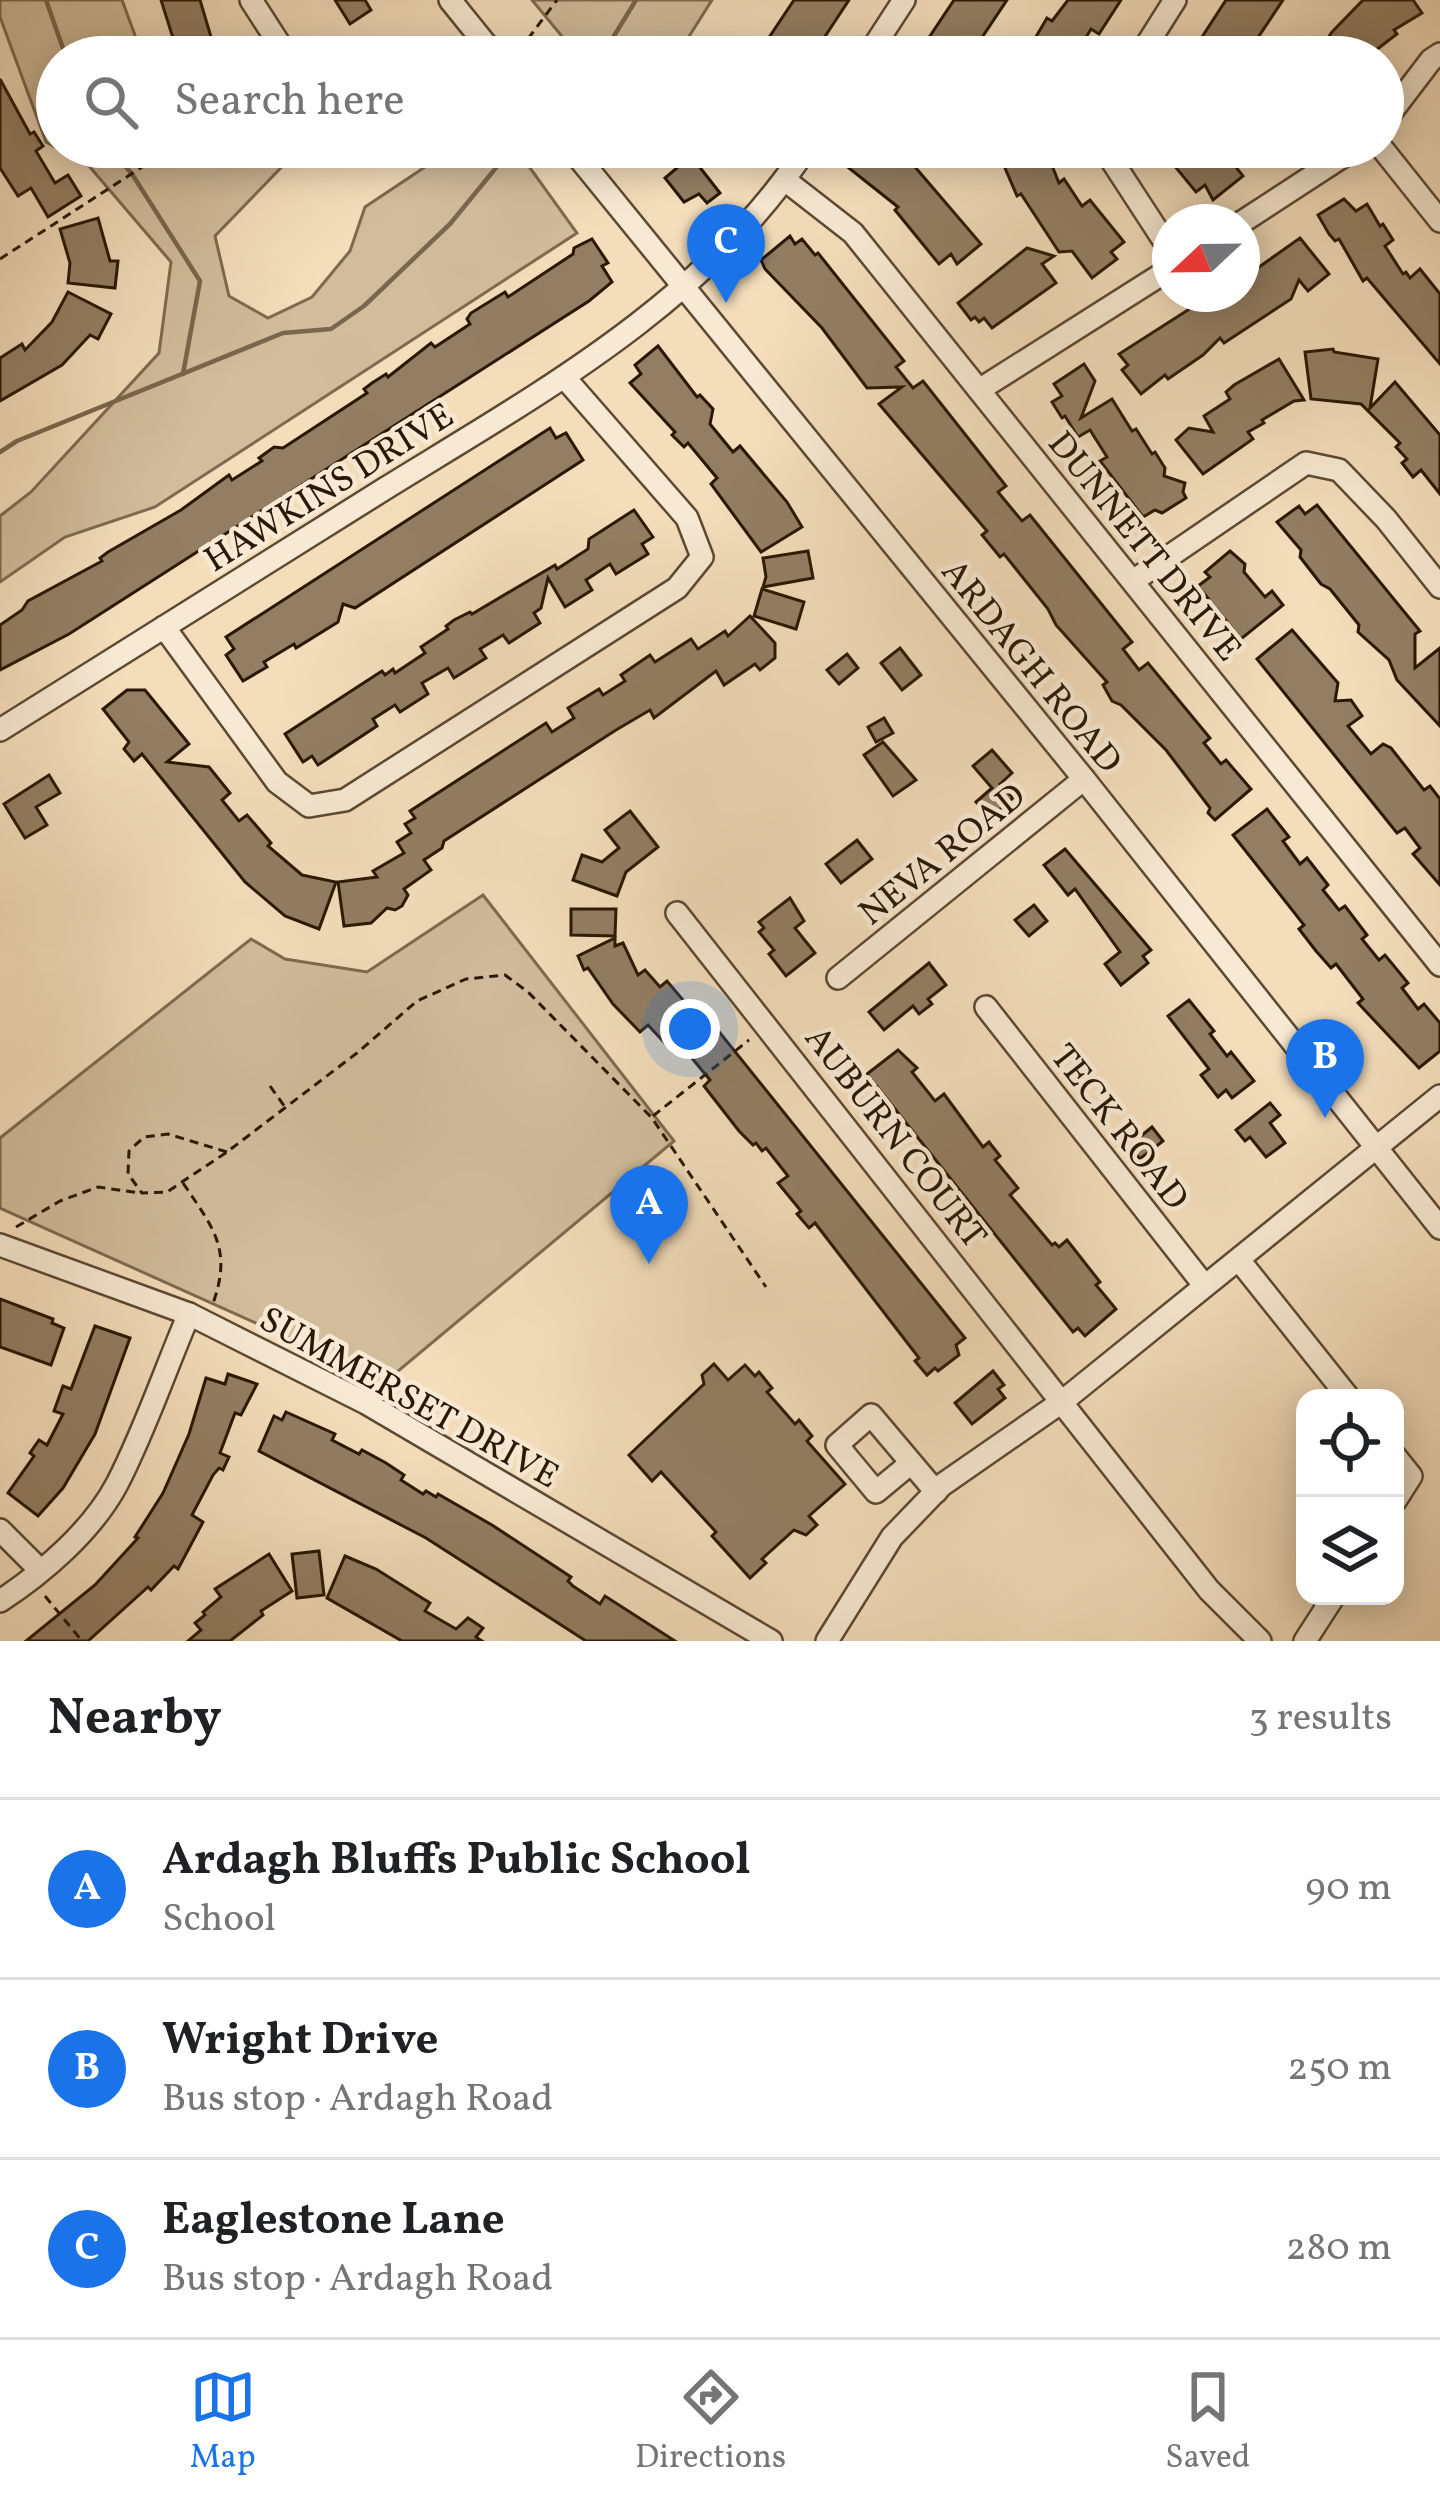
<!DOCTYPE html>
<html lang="en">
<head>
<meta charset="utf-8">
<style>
	body { margin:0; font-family:Vollkorn,serif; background:#f2f2f2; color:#202124 }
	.controls { position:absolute; right:36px; bottom:36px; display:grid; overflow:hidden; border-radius:24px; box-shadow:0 6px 30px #0003 }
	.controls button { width:108px; height:108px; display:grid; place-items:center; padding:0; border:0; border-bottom:3px solid #e0e0e0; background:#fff; color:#202124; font:60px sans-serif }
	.compass { position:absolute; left:1152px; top:204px; width:108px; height:108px; border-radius:50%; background:#fff; box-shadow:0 6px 30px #0003; rotate:248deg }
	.you { position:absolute; left:690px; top:1029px; width:42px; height:42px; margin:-30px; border:9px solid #fff; border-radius:50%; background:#1a73e8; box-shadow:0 0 0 18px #1a73e833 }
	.badge { display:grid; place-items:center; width:78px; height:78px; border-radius:50%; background:#1a73e8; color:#fff; font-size:39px; font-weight:700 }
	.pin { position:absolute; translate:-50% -99px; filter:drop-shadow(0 3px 6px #0008) }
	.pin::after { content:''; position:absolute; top:63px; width:42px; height:36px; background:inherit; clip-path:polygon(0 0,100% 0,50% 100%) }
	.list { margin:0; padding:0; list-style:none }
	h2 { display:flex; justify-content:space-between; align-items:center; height:156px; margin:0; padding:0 48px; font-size:51px }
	h2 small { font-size:39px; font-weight:400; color:#757577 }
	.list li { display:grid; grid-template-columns:78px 1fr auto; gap:36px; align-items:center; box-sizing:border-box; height:180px; padding:0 48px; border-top:3px solid #e0e0e0 }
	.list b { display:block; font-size:45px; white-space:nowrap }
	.list p { margin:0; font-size:39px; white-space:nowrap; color:#757577 }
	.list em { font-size:39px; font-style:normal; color:#757577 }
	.icon { flex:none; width:66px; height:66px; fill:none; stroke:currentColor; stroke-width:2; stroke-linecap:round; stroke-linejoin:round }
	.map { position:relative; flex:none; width:1440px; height:1641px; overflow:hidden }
	.search { position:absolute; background:#fff; box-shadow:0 6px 30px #0003; left:36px; right:36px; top:36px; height:132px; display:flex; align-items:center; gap:30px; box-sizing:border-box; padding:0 42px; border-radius:66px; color:#757577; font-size:45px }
	.sheet { height:696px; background:#fff }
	nav { display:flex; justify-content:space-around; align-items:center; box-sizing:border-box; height:168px; border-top:3px solid #e0e0e0; background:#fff; font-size:33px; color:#757577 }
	nav a { display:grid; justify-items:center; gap:6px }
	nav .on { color:#1a73e8 }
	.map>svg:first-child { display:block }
</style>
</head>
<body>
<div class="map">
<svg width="1440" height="1641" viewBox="0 0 1440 1641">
	<rect width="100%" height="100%" fill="#f3ddbb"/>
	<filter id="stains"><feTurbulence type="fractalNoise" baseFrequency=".00167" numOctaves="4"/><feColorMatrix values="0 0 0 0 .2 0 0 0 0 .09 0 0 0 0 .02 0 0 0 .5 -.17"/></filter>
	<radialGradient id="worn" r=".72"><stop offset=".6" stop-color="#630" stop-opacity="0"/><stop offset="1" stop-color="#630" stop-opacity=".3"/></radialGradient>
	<g fill="#d1bc9c" stroke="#7e6a50" stroke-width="3">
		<path d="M0,0H122L143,57H57V147H175L179,157L194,147H301L215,236L229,296L268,318L312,297L350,251L365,207L455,147H515L577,233L155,507L65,537L0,582V516L31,492L159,353L171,262L89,166L46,142L0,17Z"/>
		<path d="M532,0H712L676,57H579Z"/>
		<path d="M483,895L674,1141L379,1387L329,1356L0,1208V1138L251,939L285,959L367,972Z"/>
	</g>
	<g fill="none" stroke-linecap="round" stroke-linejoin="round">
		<g stroke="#7a664d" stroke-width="4.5">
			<path d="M46,0L66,57"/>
			<path d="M596,57L606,49L636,0"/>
			<path d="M109,147L132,174L200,281L183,374"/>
			<path d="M0,452L17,441L283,333L331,329L364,306L450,224L509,152"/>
		</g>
	</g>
	<g fill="#937e63" stroke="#2a1804" stroke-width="3">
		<path d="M161,0H200L217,57H179Z"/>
		<path d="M335,0H365L371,10L350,24Z"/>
		<path d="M794,0H849L820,44L810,38L797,57H756Z"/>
		<path d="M954,0H1007L979,42L976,50L980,57H916Z"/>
		<path d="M1068,0H1121L1099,34L1091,29L1074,57H1024L1047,18L1052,21Z"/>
		<path d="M1226,0H1283L1245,57H1189Z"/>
		<path d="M1363,0H1413L1422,13L1394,30L1397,34L1367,57H1316L1330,46L1326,41L1332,32Z"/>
		<path d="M0,79L30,134L34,132L43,146L36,151L55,183L68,175L81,196L48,217L31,188L18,196L0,168Z"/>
		<path d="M717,147H752L735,164Z"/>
		<path d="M856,147H898L981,244L957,264L951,254L939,264L895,210L898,207L845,165Z"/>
		<path d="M996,147H1023V164L1047,153L1059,183L1064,179L1082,206L1090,200L1124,242L1111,252L1117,259L1092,278L1072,251L1059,252L1021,194L1017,196Z"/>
		<path d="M1159,147H1220L1243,176L1213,200L1205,185L1196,192Z"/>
		<path d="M691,156L720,193L707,203L699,194L684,202L665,178Z"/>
		<path d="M1344,199L1356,211L1367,204L1380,226L1383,224L1393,240L1385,246L1403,274L1406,272L1410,278L1420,269L1440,294V364L1367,278L1363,281L1339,239L1335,241L1329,234L1318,215Z"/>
		<path d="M98,218L110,261H118L115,288L68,283L70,263L60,229Z"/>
		<path d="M790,236L795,244L802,239L815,255L818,253L904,361L896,367L913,388L923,381L1006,486L998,492L1022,521L1030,515L1132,642L1123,649L1139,670L1148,663L1210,738L1204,743L1221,764L1226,760L1251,789L1215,820L1208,813L1210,808L1166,750L1121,705L1112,701L1103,685L1107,682L1056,625L1048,609L1004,554L1000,557L982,535L987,531L879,404L902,387L867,388L822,328L765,269L761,260Z"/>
		<path d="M1300,238L1329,274L1308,291L1299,280L1291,299L1224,343L1220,338L1203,355L1168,379L1165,375L1141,394L1122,370L1128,365L1119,354L1213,294H1221L1227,302L1242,294V279Z"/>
		<path d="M592,239L608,263L602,266L612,282L589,301L69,634L0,670V625L22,610L28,601L102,561L100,558L108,552L181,510L229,475L232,480L262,461L259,458L274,447L283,448L367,393L364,389L372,383L386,374L388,377L431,343L435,347L470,324L467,319L471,313L505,292L508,297L573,254L574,248Z"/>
		<path d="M1027,248L1054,256L1042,264L1056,283L992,328L984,318L979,322L975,317L971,320L958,303Z"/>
		<path d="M68,292L111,314L98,339L90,335L62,365L0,401V358L22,344L25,350L52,322Z"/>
		<path d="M658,346L697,397L700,395L713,409L710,424L733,452L740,446L787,502L802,527L761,552L711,484L717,478L688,443L684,447L672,435L675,432L630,383L641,374L635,365Z"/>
		<path d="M1333,349L1334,352L1378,359L1370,408L1395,382L1440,435V494L1421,470L1413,477L1402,463L1407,459L1396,447L1400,443L1361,404L1311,399L1305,352Z"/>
		<path d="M1279,359L1304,400L1294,401L1262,420L1264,423L1248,432L1253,439L1203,474L1176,440L1189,428L1213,432L1204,416L1230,399L1226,392L1234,385Z"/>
		<path d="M1084,364L1095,381L1081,418L1112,399L1132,431L1136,429L1152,454L1155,452L1165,468L1164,476L1185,483L1183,492L1186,498L1162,513L1155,510L1143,517L1100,461L1107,457L1090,430L1078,437L1065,416L1062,418L1052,402L1062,396L1054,384Z"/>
		<path d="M550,428L556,438L566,433L583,460L355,608L343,604L338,622L296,648L294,644L264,662L267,667L243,681L226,655L234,649L226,637Z"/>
		<path d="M1317,505L1420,631L1415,634V668L1440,648V726L1397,680L1389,660L1358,632L1359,625L1330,589L1321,584L1300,557L1301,550L1277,522L1299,506L1305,514Z"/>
		<path d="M634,510L653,537L642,544L648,554L616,574L610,564L586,580L592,590L565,607L548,578L541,608L534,613L540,623L509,643L503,635L480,649L486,658L454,678L448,668L422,683L428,694L400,712L395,705L373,719L377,726L318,765L312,756L303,762L285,734L382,671L385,675L393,669L395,673L425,653L421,647L448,629L446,626L454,620L470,612L472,614L555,565L557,569L588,549L589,539Z"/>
		<path d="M808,551L813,578L763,587L766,577L763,558Z"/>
		<path d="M1230,551L1245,564L1244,572L1265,597L1272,591L1283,605L1241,639L1198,586L1210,577L1205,572Z"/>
		<path d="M762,589L804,602L796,629L754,616Z"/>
		<path d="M750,616L775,643V658L760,670L755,664L724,685L716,671L654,718L650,710L616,730L444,841L442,848L424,860L431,870L404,889L408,895L402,906L395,910L387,908L371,923L344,926L338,882L377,877L373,871L404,853L397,842L411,833L405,824L415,818L410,811L546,723L552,732L574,718L568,708L599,689L603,695L625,681L621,675L650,655L655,662L691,639L698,649L725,631L728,636Z"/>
		<path d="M1292,630L1338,683L1335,701L1351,700L1362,716L1348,726L1371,754L1383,744L1391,748L1424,790L1430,786L1440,799V885L1413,854L1420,848L1405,828L1397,833L1257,659Z"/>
		<path d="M900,648L921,675L902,690L881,663Z"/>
		<path d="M847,654L858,668L839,684L827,670Z"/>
		<path d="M127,690H145L189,744L167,762L209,767L230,793L222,800L239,821L247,815L271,843L268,846L302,875L336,882L319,929L285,916L245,882L142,754L134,761L124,749L129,742L103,709Z"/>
		<path d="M884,718L893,733L876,742L868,727Z"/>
		<path d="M883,742L916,780L893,796L864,755Z"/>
		<path d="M992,750L1012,773L1000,784L1013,798L990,818L976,802L992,788L973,766Z"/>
		<path d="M49,775L60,793L36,807L47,825L25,838L4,804Z"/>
		<path d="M1267,809L1289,837L1283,841L1300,864L1307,858L1328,885L1323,890L1339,910L1345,906L1367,935L1362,939L1379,960L1385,955L1408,983L1402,988L1418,1009L1424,1004L1440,1023V1051L1419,1068L1358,1003L1363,999L1336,964L1331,968L1316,951L1299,929L1304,925L1233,835Z"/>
		<path d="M630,811L658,847L626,872L617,896L573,880L582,855L602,862L619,848L605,830Z"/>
		<path d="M857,840L872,859L841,883L826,864Z"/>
		<path d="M1065,849L1151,950L1143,956L1148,963L1121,985L1105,964L1120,952L1075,889L1068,895L1044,865Z"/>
		<path d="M790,898L804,921L795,928L815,953L786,976L769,954L774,950L759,932L764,928L759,922Z"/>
		<path d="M1034,905L1047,921L1029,936L1015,920Z"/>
		<path d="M571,909H616L615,936L571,935Z"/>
		<path d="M615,938V946L623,943L638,975L645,970L660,987L667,981L694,1013L700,1008L965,1338L956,1345L959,1355L938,1371L935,1368L927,1375L915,1361L919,1358L815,1223L809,1228L797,1214L801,1211L778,1183L788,1176L766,1148L762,1151L756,1143L753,1145L739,1131L704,1086L710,1080L681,1045L673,1052L648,1025L640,1032L613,1004L588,968L584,970L578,956Z"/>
		<path d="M929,963L946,985L928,999L932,1004L919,1014L913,1006L884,1030L869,1012Z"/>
		<path d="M1189,1000L1214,1031L1210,1034L1227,1056L1231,1052L1254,1081L1232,1098L1226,1090L1218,1097L1201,1075L1209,1069L1168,1016Z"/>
		<path d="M898,1050L917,1068L912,1072L935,1101L944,1094L983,1147L989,1142L1000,1156L995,1160L1018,1188L1010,1195L1052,1245L1055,1243L1059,1247L1067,1240L1100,1282L1096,1285L1116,1309L1085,1336L1078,1328L1073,1332L867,1074Z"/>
		<path d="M1270,1103L1280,1115L1270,1123L1285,1143L1266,1157L1250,1137L1245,1141L1236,1130Z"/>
		<path d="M1152,1127L1163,1141L1140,1159L1129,1146Z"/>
		<path d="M0,1299L53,1319L52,1323L64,1328L51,1365L0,1347Z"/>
		<path d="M95,1326L130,1338L95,1434L63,1488L38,1516L8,1493L34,1456L30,1453L39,1440L47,1445L63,1414L54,1411L63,1386L71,1389Z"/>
		<path d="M714,1364L728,1380L745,1365L755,1376L759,1372L772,1388L767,1392L795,1424L799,1420L812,1436L807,1441L845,1484L809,1516L817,1525L806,1535L794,1530L762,1559L766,1563L750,1578L712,1536L716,1532L661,1472L652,1481L629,1455L704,1384L702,1375Z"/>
		<path d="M993,1371L1004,1385L998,1389L1005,1398L972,1424L955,1403Z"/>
		<path d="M228,1374L257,1384L241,1415L235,1413L220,1453L229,1457L223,1470L219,1468L213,1475L192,1515L203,1522L178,1569L174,1566L151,1590L148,1587L88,1641H26L95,1585L138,1538L135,1537L163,1493L189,1434L206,1378L225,1384Z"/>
		<path d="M286,1412L335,1434L332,1440L359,1454L362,1450L386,1463L404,1475L401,1480L423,1494L426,1491L436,1497L438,1494L492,1525L571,1577L568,1581L573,1586L600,1604L605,1596L675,1641H586L426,1538L259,1451L274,1416L282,1420Z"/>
		<path d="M319,1551L324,1595L297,1598L292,1554Z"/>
		<path d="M269,1554L292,1591L261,1611L263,1615L230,1641H188L201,1630L195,1623L205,1615L203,1612L221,1597L215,1589Z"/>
		<path d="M345,1556L376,1569L430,1603L425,1611L456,1629L468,1618L483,1628L476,1637L482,1641H402L327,1598Z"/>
	</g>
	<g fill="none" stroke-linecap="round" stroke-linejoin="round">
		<defs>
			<g id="minor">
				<path d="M251,0L278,42"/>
				<path d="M450,0L496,57"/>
				<path d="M867,57L904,0"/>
				<path d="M1139,57L1175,0"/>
				<path d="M1383,123L1431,60L1440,54"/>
				<path d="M570,147L1084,779L1440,1228"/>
				<path d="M1103,147L1170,250"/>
				<path d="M1381,147L1440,221"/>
				<path d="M785,180L853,233L1440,965"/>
				<path d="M1242,222L1357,147"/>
				<path d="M979,390L1170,269"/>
				<path d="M1133,581L1306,463L1339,470L1386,519L1440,587"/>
				<path d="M164,627L277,782L309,806L345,800L677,588L702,557L687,518L564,377"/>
				<path d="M0,730C129,649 257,569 386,488C540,393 706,302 807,147"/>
				<path d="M677,913L1209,1590L1260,1641"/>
				<path d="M838,978L1084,779"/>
				<path d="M986,1007L1204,1285"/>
				<path d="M0,1245L189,1314L366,1403L771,1641"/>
				<path d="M1239,1260L1349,1398"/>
				<path d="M1395,1456L1411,1476L1395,1501"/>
				<path d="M911,1463L876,1492L837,1445L871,1415L936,1492"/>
				<path d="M0,1530L40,1570"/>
				<path d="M0,1601C43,1573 92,1531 117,1484C145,1430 165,1370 189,1314"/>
				<path d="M827,1641L892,1537L942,1485L1063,1401L1440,1096"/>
				<path d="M1305,1641L1334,1596"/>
			</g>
		</defs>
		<use href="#minor" stroke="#5c4932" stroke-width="26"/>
		<g stroke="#2a1804" stroke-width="3" stroke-dasharray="9 6" stroke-linecap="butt">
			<path d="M519,51L557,0"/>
			<path d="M0,259L173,147"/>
			<path d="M270,1086L285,1107"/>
			<path d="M653,1116L749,1040"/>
			<path d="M227,1152L168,1134L144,1137L129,1151L128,1174L142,1193L167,1192L227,1152L357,1053L417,1001L466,979L505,975L528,992L652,1118L766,1287"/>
			<path d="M183,1183C214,1229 233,1250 212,1306"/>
			<path d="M16,1227L60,1201L98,1187L140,1193"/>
			<path d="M45,1596L82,1641"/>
		</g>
		<use href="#minor" stroke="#f7e9d3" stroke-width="21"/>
	</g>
	<g text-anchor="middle" stroke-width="9" stroke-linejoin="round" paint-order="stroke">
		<g font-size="36" fill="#2a1804" stroke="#f7e9d3">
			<text transform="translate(328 486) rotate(-32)" y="13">HAWKINS DRIVE</text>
			<text transform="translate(1146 545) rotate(51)" y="13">DUNNETT DRIVE</text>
			<text transform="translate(1033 665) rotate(51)" y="13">ARDAGH ROAD</text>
			<text transform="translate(941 853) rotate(-39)" y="13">NEVA ROAD</text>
			<text transform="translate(1121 1126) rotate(52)" y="13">TECK ROAD</text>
			<text transform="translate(897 1136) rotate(52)" y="13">AUBURN COURT</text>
			<text transform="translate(410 1396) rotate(29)" y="13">SUMMERSET DRIVE</text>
		</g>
	</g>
	<rect width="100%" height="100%" filter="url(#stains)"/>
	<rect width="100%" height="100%" fill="url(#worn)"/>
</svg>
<div class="controls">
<button><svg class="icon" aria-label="locate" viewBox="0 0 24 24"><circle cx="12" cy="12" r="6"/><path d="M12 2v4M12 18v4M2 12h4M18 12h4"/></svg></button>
<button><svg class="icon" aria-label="layers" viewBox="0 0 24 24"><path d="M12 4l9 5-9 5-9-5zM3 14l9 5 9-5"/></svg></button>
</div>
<svg class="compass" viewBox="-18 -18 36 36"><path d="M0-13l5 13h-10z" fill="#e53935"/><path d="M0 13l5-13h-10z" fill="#757577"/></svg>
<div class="you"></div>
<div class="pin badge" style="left:649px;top:1264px">A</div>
<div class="pin badge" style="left:1325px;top:1118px">B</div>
<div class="pin badge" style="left:726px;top:303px">C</div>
<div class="search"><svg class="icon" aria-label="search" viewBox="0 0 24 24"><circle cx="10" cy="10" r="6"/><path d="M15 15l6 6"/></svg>Search here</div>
</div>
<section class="sheet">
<h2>Nearby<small>3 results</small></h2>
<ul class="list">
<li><span class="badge">A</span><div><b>Ardagh Bluffs Public School</b><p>School</p></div><em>90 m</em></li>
<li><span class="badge">B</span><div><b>Wright Drive</b><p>Bus stop · Ardagh Road</p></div><em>250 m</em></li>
<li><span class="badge">C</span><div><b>Eaglestone Lane</b><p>Bus stop · Ardagh Road</p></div><em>280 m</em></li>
</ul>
</section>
<nav>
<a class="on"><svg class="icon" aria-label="map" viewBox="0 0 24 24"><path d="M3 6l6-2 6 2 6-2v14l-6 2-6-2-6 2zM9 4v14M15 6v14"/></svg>Map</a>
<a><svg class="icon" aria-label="directions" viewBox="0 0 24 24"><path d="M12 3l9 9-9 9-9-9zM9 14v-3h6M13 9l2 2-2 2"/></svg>Directions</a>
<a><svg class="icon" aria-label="saved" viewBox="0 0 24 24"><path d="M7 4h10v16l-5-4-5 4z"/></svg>Saved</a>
</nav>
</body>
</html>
